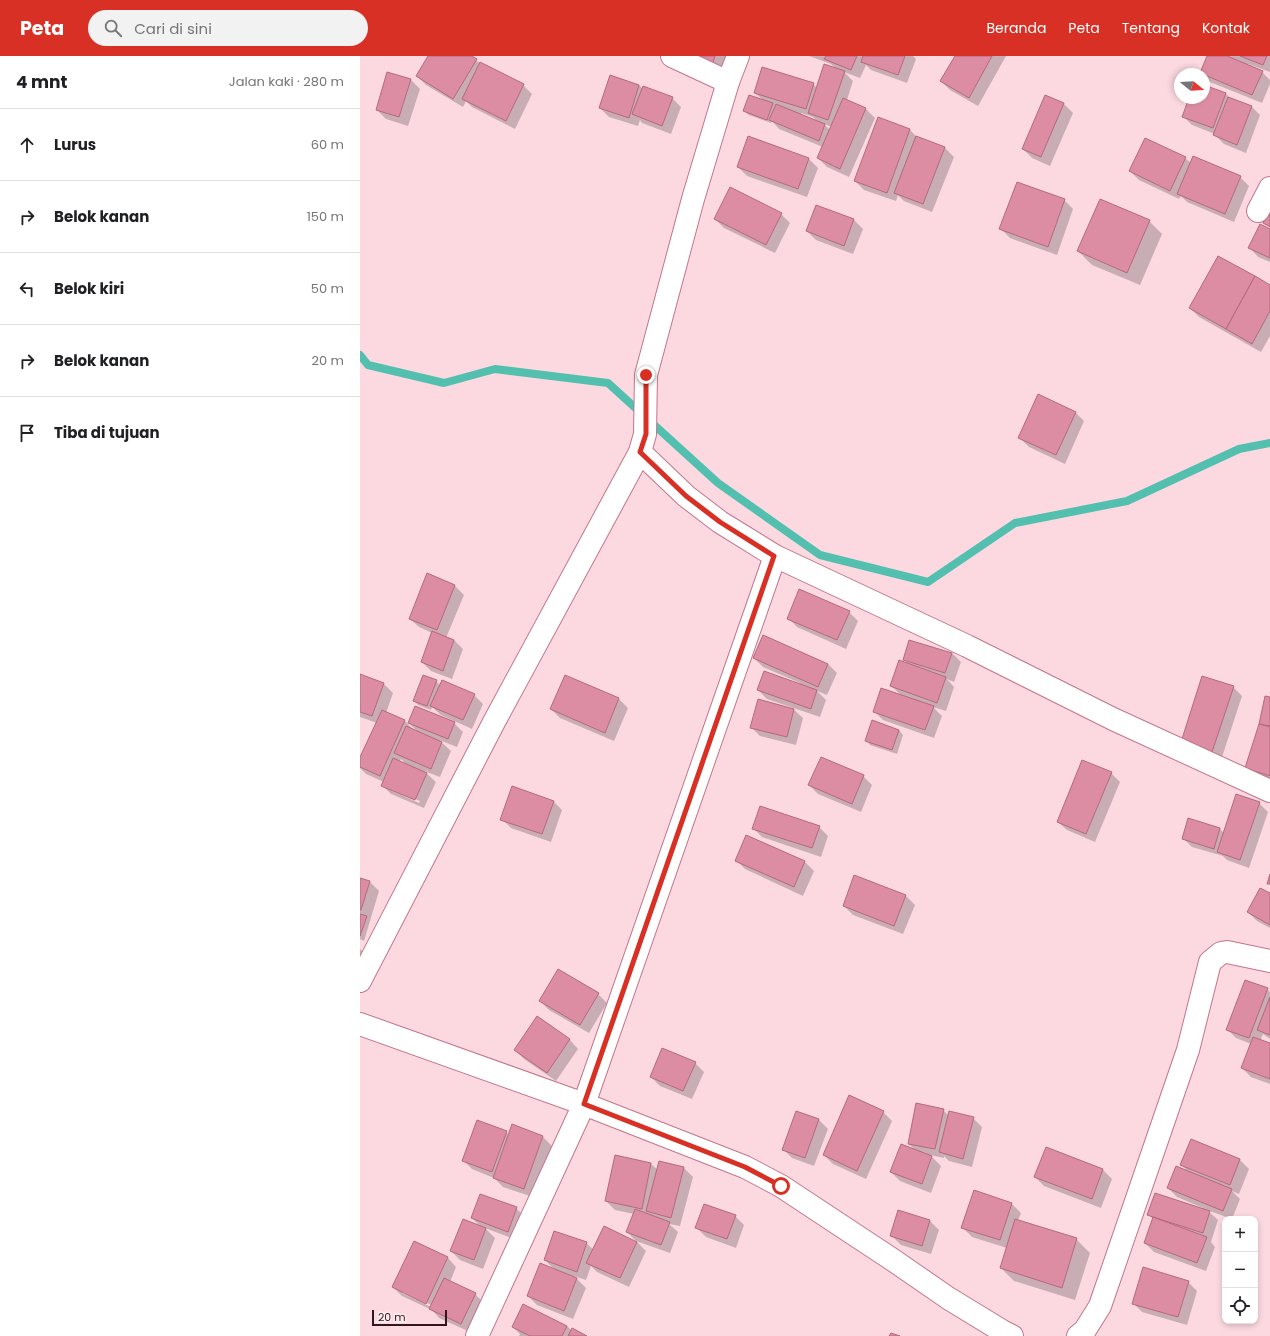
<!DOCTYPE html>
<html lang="id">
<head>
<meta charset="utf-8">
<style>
	body { margin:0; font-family:Poppins,sans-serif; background:#f2f2f2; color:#202124 }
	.controls { position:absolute; right:12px; bottom:12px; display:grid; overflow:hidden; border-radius:8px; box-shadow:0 2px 6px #0003 }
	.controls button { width:36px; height:36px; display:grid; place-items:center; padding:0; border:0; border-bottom:1px solid #e0e0e0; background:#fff; color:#202124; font:20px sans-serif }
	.compass { position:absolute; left:814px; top:12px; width:36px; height:36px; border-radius:50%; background:#fff; box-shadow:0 2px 6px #0003; rotate:108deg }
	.scale { position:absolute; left:12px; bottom:10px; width:75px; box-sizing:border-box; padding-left:4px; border:2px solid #33151e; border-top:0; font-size:11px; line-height:14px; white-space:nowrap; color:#33151e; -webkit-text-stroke:3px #fdebef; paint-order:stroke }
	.stop { position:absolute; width:12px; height:12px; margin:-9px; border:3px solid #d93025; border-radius:50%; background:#fff }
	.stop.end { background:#d93025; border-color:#fff; box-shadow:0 1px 4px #0008 }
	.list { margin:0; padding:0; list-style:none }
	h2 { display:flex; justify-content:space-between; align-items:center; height:52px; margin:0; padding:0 16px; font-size:17px }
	h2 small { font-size:13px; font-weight:400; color:#757577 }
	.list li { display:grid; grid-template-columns:26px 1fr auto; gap:12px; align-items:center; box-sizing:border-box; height:72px; padding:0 16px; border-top:1px solid #e0e0e0 }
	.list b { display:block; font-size:15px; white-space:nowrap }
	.list em { font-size:13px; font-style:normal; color:#757577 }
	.icon { flex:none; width:22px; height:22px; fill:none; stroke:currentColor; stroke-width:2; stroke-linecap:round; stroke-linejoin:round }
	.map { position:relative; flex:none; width:910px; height:1280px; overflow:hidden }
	header { display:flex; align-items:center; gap:24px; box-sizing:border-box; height:56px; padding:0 20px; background:#d93025; color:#fff }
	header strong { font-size:19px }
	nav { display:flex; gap:22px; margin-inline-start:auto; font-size:14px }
	.search { width:280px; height:36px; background:#f2f2f2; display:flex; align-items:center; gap:10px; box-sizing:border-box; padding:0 14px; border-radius:22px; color:#757577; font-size:15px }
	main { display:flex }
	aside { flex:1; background:#fff }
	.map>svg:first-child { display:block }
</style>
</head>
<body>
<header>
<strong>Peta</strong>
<div class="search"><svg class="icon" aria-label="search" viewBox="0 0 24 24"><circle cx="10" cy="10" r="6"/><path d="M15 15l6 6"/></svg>Cari di sini</div>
<nav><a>Beranda</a><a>Peta</a><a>Tentang</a><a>Kontak</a></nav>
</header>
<main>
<aside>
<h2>4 mnt<small>Jalan kaki · 280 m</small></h2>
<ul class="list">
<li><svg class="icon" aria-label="ahead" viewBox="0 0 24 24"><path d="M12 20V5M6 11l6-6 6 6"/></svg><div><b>Lurus</b></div><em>60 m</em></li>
<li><svg class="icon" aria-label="right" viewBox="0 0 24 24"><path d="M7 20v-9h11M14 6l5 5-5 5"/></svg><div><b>Belok kanan</b></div><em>150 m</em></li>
<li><svg class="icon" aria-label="left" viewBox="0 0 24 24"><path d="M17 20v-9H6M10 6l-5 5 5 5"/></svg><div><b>Belok kiri</b></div><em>50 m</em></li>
<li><svg class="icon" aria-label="right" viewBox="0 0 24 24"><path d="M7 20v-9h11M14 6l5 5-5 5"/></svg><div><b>Belok kanan</b></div><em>20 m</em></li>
<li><svg class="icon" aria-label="arrive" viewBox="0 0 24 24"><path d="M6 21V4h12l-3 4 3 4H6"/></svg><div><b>Tiba di tujuan</b></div></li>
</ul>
</aside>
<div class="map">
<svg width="910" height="1280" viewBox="0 0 910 1280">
	<rect width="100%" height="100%" fill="#fcd9e1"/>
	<g fill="#0003" fill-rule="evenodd">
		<path d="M69,0H110L121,8L163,29L172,38L155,73L112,51L106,45L103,51L66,29L57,20Z"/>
		<path d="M311,0H366L360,18Z"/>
		<path d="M449,0H553L556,3L547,27L511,14L506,9L500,22L484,16L493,25L487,44L506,53L515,62L489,121L467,111L458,102L463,91L419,73L412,65L411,67L389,59L384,55L404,45L395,37L453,28L457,32L476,13L471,8ZM441,57L453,61L458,66L441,59ZM464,68L472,71L470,74Z"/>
		<path d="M596,0H646L618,50L590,34L581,25Z"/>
		<path d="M848,0H910V16L888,8L887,10L902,16L910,24V28L902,47L850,26L844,20Z"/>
		<path d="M51,24L60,33L48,70L26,63L17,54Z"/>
		<path d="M279,29L283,33L312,42L321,51L311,78L282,67L280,64L278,70L249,61L240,52Z"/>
		<path d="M844,30L866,38L870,42L891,50L900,59L886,97L864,88L855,79V78L832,69L823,60L830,42H844Z"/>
		<path d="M686,40L704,48L713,57L690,110L672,102L663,93Z"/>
		<path d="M550,74L558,82L585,92L594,101L572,156L544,145L538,139L536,145L504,134L495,125Z"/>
		<path d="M825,102L831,107L880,121L889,130L874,166L827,146L821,140L819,143L779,124L770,115Z"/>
		<path d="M449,103L458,112L447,141L387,120L378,111Z"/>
		<path d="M704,144L713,153L697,199L650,182L641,173Z"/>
		<path d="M421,158L430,167L415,197L364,172L355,163Z"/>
		<path d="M494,164L503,173L493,198L456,184L447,175Z"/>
		<path d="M789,165L802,178L780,229L732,209L718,195Z"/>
		<path d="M910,174V206L898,201L890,192Z"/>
		<path d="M910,230V280L901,296L839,261L830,252Z"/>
		<path d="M715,356L724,365L705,408L669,391L660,382Z"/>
		<path d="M68,519L95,530L104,539L86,582L94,584L103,593L92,623L71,615L62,606L72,577L59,571L50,563Z"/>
		<path d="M489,556L498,565L486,593L437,571L428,562Z"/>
		<path d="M404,580L468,608L477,617L467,639L457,635L466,644L460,661L407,643L398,634L439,629L440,627L403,611L394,602Z"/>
		<path d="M592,597L601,606L594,626L587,623L594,631L586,655L573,651L582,660L574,682L523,664L514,655L541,639L531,630L550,609L544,604Z"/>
		<path d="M0,619L24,628L33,637L26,657L45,665L54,674L59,677L49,667H94L103,676L97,691L79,684L91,695L80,721L64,715L76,726L64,752L31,738L22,729L24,726L6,718L0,712V704L17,667L0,661ZM41,703L47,709L39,706ZM32,733L60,745L59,747L32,735Z"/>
		<path d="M205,620L259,643L268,652L254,685L200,662L191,653Z"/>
		<path d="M76,625L80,629L114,639L123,648L112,673L81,659L72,651L71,654L58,649L54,645Z"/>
		<path d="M873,631L882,640L861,704L831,695Z"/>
		<path d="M910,642V726L886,712Z"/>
		<path d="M432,652L443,662L436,689L400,680L391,671Z"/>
		<path d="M512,665L539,674L543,679L537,698L510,689L506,684Z"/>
		<path d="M751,717L760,726L735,786L707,774L698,766Z"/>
		<path d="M503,720L512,729L501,756L458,738L449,729Z"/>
		<path d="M193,745L202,754L191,786L151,772L142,763Z"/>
		<path d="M899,747L908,756L889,812L867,804L863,800L832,791L823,782L860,773L864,777Z"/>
		<path d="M459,771L468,780L461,801L402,781L393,772Z"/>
		<path d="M387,780L445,806L454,815L443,840L385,813L376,804Z"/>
		<path d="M0,823L10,826L19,835L4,885L0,883Z"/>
		<path d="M910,838V872L897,865L888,856Z"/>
		<path d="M546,840L555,849L543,878L493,859L484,850Z"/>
		<path d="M0,893L7,900L0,920Z"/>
		<path d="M907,933L910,936V983L903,978L900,985L910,988V1028L891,1021L882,1012L891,988L876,982L867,973Z"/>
		<path d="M238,938L247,947L229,977L189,954L180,945Z"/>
		<path d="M177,962L210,984L218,993L196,1025L164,1003L155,994Z"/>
		<path d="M335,1007L344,1016L332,1043L300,1030L291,1021Z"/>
		<path d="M583,1054L589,1060L613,1062L622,1071L612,1111L589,1105L584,1100V1102L570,1099L581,1110L571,1137L540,1125L531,1116L556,1095L549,1088Z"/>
		<path d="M437,1056L459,1064L468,1073L454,1110L432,1102L423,1093Z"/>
		<path d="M523,1056L532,1065L506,1123L473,1108L464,1099Z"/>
		<path d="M146,1076L149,1079L183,1081L192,1090L173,1141L143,1131L134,1122L112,1113L103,1104Z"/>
		<path d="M831,1085L880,1104L889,1113L879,1138L872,1135L880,1143L872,1163L847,1154L858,1164L851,1186L855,1191L846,1215L794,1196L785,1187L793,1163L789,1159L842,1153L843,1152L817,1141L808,1132L829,1116L821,1109Z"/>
		<path d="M256,1100L291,1108L298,1114L324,1112L333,1121L320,1170L309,1168L318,1176L310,1197L276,1185L267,1176L274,1158L255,1154L246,1145Z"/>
		<path d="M743,1114L752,1123L741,1152L684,1130L675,1121Z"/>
		<path d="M652,1148L661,1157L658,1165L716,1183L730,1197L715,1244L654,1225L641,1212L647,1192L612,1181L603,1172Z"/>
		<path d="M156,1152L165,1161L157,1184L125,1172L135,1182L123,1213L100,1204L91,1195L122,1172L112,1162Z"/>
		<path d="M539,1155L570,1165L579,1174L571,1198L541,1189L532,1180Z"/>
		<path d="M375,1160L384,1169L376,1192L346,1181L337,1172Z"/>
		<path d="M277,1186L286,1195L269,1231L237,1216L231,1210L226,1224L214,1220L226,1232L213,1263L177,1249L168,1240L195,1214L185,1204L226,1187L234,1194Z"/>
		<path d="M88,1202L96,1211L90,1226L115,1238L124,1247L110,1276L79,1262L72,1254L42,1240L33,1231ZM42,1235L71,1249V1251L42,1237Z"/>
		<path d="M828,1226L837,1235L827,1269L782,1256L773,1247Z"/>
		<path d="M207,1270L212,1275L225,1280H159L160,1278L153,1271Z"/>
	</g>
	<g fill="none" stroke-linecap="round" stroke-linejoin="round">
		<path stroke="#53bfaf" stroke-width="8" d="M0,299L8,309L84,327L135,313L248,327L358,427L460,499L568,526L655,467L767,445L879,393L910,387"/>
	</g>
	<g fill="#dd8da3" stroke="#b5687e">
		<path d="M68,0H112L117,3L93,43L56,20Z"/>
		<path d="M318,0H355L352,10Z"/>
		<path d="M466,0H497L491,14L464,3Z"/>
		<path d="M503,0H545L538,19L501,6Z"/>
		<path d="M595,0H632L609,42L580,25Z"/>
		<path d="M847,0H867L903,15L892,39L840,17Z"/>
		<path d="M880,0H907L903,9Z"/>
		<path d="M120,6L164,28L146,65L102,43Z"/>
		<path d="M464,8L485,15L468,64L448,57Z"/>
		<path d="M402,11L454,27L446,53L394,37Z"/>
		<path d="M27,16L51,23L39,61L16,54Z"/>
		<path d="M250,19L279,29L269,62L239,52Z"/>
		<path d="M844,29L866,37L853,72L822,61L829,42H844Z"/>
		<path d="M283,30L313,41L302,70L272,58Z"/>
		<path d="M389,39L413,47L407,64L383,55Z"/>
		<path d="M685,39L704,47L681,101L662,93Z"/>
		<path d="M868,41L892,50L877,89L853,79Z"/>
		<path d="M483,42L506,52L480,113L457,102Z"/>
		<path d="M416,48L465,68L459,85L409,64Z"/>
		<path d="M518,61L550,73L527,137L494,125Z"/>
		<path d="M388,80L449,102L438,133L377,111Z"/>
		<path d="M556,80L585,91L563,148L534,137Z"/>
		<path d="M785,82L826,101L810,135L769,115Z"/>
		<path d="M833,100L881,120L865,158L817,138Z"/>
		<path d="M657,126L705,143L688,191L639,173Z"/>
		<path d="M370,131L422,157L406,189L354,163Z"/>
		<path d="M740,143L790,164L767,217L717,195Z"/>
		<path d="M456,149L494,163L484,190L446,175Z"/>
		<path d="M910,154V171L903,167Z"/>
		<path d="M900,168L910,173V202L888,192Z"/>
		<path d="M858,200L895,220L866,273L829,252Z"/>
		<path d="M895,220L910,229V255L892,288L866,273Z"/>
		<path d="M678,338L716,356L696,399L658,382Z"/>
		<path d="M67,517L95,529L77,574L49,563Z"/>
		<path d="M439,533L490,555L477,584L427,563Z"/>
		<path d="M72,575L94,584L83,615L61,606Z"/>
		<path d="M403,579L468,608L458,631L393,602Z"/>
		<path d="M549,584L592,597L585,617L543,604Z"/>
		<path d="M539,604L586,621L577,647L530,630Z"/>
		<path d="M404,615L457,634L451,653L397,634Z"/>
		<path d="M0,618L24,627L12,660L0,656Z"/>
		<path d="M63,619L77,624L67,650L53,645Z"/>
		<path d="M205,619L259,642L245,677L190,653Z"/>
		<path d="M842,620L874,630L852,696L821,686Z"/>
		<path d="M82,624L115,638L103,664L70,650Z"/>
		<path d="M521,632L574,650L565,674L513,656Z"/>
		<path d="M905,640L910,641V670L899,668Z"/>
		<path d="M398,643L434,653L427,681L390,672Z"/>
		<path d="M55,650L95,666L88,683L48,667Z"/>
		<path d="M22,654L45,664L20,720L0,711V701Z"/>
		<path d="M512,664L539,674L532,694L505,685Z"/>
		<path d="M899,668L910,671V720L885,712Z"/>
		<path d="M46,670L82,686L71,713L34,697Z"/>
		<path d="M461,701L504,719L492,748L448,729Z"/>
		<path d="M33,702L67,717L55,744L21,730Z"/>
		<path d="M722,704L752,716L726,778L697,766Z"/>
		<path d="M152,730L194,745L182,778L140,764Z"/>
		<path d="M876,738L900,746L880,804L857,796Z"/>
		<path d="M400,750L460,770L452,792L392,773Z"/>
		<path d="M828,762L860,772L854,793L822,783Z"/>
		<path d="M386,779L445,805L434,831L375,805Z"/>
		<path d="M910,818V828H907Z"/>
		<path d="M494,819L546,839L534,870L483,850Z"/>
		<path d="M0,822L10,825L1,854H0Z"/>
		<path d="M900,832L910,837V869L887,856Z"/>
		<path d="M0,858L7,860L0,880Z"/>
		<path d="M198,913L239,937L220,969L179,945Z"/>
		<path d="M885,924L908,932L889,982L866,974Z"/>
		<path d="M910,941V979L897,974Z"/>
		<path d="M177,960L210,983L187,1017L154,994Z"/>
		<path d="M893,981L910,987V1023L881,1012Z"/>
		<path d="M302,992L336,1006L323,1035L290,1021Z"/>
		<path d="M489,1039L524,1055L497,1115L463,1099Z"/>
		<path d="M556,1047L584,1053L575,1093L548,1088Z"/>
		<path d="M436,1055L459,1063L445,1102L422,1094Z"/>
		<path d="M589,1055L614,1061L603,1103L579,1096Z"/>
		<path d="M117,1064L147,1075L132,1116L102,1105Z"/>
		<path d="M152,1068L183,1080L164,1133L133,1122Z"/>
		<path d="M831,1083L880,1103L870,1129L820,1109Z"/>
		<path d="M541,1088L572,1100L562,1128L530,1116Z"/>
		<path d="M686,1091L743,1113L732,1143L674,1121Z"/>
		<path d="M255,1099L291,1107L282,1153L245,1145Z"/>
		<path d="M299,1105L324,1111L311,1162L286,1155Z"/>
		<path d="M816,1110L872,1133L863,1155L807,1132Z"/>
		<path d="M614,1134L652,1147L640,1184L601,1172Z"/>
		<path d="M795,1137L850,1155L843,1177L787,1159Z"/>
		<path d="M120,1138L157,1151L148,1176L111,1162Z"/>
		<path d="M344,1148L376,1159L367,1183L335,1172Z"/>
		<path d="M275,1153L310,1166L301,1189L266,1176Z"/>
		<path d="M538,1154L570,1164L562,1190L530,1180Z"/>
		<path d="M793,1161L847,1181L837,1207L784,1187Z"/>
		<path d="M103,1163L126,1172L114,1204L90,1195Z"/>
		<path d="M655,1163L717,1182L702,1232L640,1212Z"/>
		<path d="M244,1170L277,1186L260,1222L226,1207Z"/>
		<path d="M194,1175L227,1186L217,1216L184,1204Z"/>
		<path d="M54,1185L88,1201L66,1248L32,1231Z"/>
		<path d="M180,1207L217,1222L204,1255L167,1240Z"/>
		<path d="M783,1211L829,1225L818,1261L772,1248Z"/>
		<path d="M84,1222L116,1237L101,1268L69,1253Z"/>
		<path d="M163,1248L207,1270L202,1280H170L152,1271Z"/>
		<path d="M212,1272L227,1280H208Z"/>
		<path d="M531,1277L540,1280H529Z"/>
	</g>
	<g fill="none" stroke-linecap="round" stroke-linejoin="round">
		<defs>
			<g id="street">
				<path d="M312,0L368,26"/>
				<path d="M898,155L910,132"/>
				<path d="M280,396L326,440L360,466L415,500L607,590L753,663L910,735"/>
				<path d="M0,925L134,666L280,396L285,378L286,319L333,143L368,26L378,0"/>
				<path d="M0,968L224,1048L385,1111L421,1130L533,1204L588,1242L642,1275L652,1280"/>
				<path d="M117,1280L224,1048L415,500"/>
				<path d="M718,1280L725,1274L740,1250L828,994L850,906L861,897L867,896L910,905"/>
			</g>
		</defs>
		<use href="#street" stroke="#c3758a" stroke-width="24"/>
		<use href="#street" stroke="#fff" stroke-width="22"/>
	</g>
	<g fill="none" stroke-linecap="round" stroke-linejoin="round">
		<path stroke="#d93025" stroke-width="5" d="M286,319V378L280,396L326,440L360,466L414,500L224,1048L385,1111L421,1130"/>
	</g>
</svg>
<div class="controls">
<button>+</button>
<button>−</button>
<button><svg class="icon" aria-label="locate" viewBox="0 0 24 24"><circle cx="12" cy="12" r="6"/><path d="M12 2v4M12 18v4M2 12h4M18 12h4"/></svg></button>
</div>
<svg class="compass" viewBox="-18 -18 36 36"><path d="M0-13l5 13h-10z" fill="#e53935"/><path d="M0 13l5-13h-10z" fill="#757577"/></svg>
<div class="scale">20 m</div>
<div class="stop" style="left:421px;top:1130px"></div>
<div class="stop end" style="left:286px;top:319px"></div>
</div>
</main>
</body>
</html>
